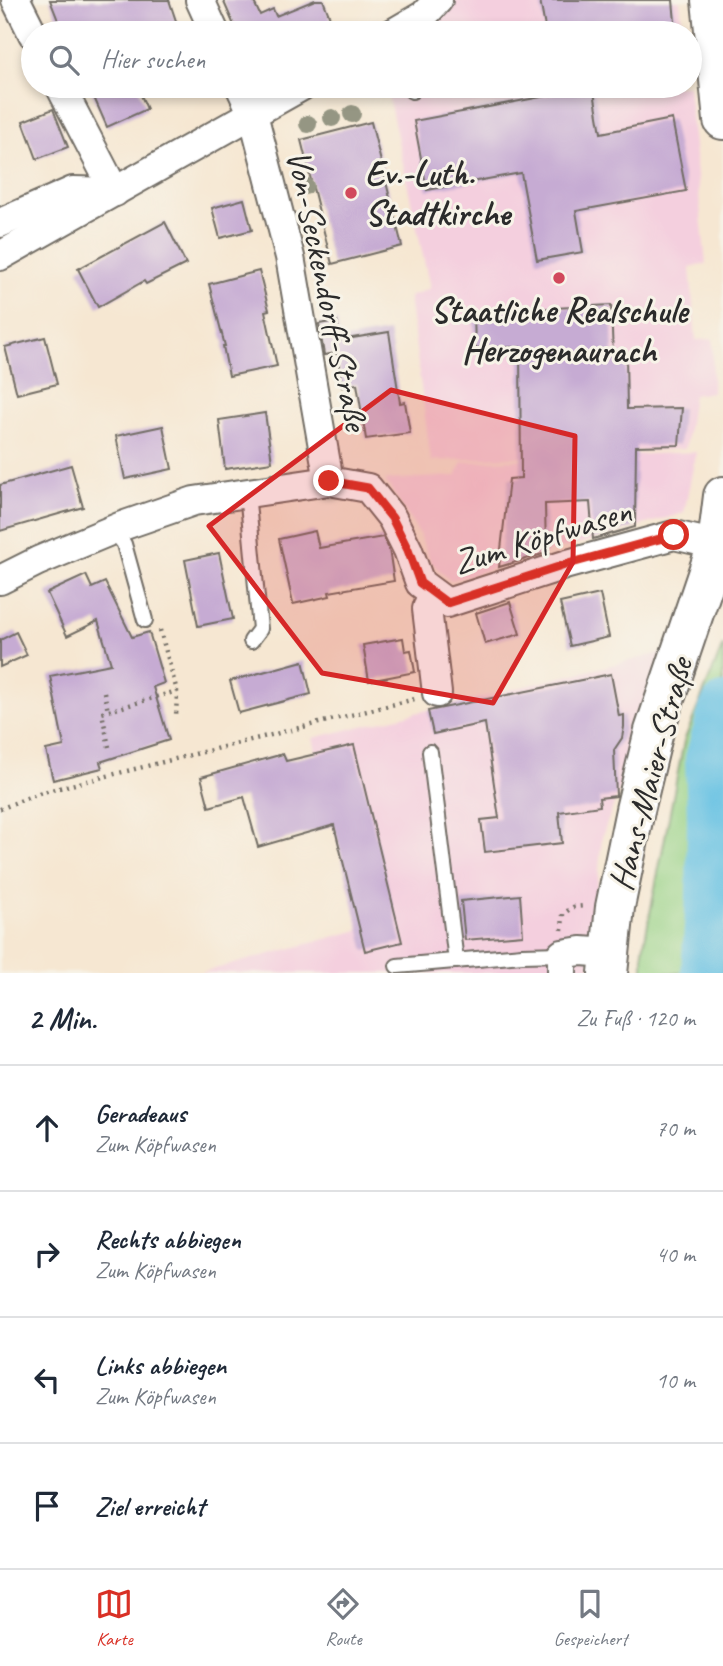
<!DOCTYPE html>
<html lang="de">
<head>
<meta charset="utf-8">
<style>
	body { margin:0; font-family:Caveat,sans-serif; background:#f2f2f3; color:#1f2937 }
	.stop { position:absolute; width:21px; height:21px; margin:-16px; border:5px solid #d93025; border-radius:50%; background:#fff }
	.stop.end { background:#d93025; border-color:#fff; box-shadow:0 2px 7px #0008 }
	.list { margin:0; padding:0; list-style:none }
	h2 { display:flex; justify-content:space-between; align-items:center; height:91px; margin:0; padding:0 28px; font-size:30px }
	h2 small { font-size:23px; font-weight:400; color:#747a83 }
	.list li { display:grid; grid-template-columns:46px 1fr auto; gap:21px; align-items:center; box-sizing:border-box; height:126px; padding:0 28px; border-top:2px solid #e0e1e3 }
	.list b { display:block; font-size:26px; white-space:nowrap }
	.list p { margin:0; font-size:23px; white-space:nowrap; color:#747a83 }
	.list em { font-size:23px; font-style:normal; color:#747a83 }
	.icon { flex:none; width:38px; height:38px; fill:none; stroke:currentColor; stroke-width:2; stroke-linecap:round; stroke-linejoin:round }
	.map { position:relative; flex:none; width:723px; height:973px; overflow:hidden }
	.search { position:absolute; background:#fff; box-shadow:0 4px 10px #0003; left:21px; right:21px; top:21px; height:77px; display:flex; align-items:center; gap:18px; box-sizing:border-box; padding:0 24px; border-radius:38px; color:#747a83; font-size:26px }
	.sheet { height:595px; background:#fff }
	nav { display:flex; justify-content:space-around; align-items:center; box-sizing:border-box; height:98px; border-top:2px solid #e0e1e3; background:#fff; font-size:19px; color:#747a83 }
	nav a { display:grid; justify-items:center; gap:4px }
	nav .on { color:#d93025 }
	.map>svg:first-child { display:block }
</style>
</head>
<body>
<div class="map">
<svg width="723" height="973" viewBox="0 0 723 973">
	<rect width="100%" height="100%" fill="#f7f3e8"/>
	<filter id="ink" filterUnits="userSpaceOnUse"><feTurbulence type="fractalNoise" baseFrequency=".0143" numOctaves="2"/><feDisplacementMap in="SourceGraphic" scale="14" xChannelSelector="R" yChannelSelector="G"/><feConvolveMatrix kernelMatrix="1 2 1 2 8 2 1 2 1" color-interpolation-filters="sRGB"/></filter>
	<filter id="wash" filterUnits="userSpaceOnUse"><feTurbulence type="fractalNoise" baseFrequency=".00686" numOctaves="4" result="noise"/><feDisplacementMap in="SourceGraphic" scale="28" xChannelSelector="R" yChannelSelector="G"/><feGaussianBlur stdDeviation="1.57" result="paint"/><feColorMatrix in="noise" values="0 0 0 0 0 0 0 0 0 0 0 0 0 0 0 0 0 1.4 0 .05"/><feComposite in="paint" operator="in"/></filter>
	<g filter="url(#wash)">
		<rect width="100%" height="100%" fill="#f6e7d2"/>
		<g fill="#f4cfde">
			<path d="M451,0H680L683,33H416Z"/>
			<path d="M386,86H688L706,264L690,267L696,340L713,339L712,392L693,395L685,449L431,461L409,297L430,288Z"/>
			<path d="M696,452L684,513L450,581L431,562L418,532L385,480L456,476L462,462Z"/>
			<path d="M669,651L602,837L589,973H200L359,930L313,738Z"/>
		</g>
		<path fill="#97d185" stroke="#617e58" stroke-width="2" d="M723,645V973H643V949L684,741Z"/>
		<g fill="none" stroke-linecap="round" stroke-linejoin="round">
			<path stroke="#65c1e3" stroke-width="42" d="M702,973L707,897L708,819L706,759L720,709L723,704"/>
		</g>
		<g id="blocks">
			<g fill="#c6abd3">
				<path d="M50,0H169L180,33H63Z"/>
				<path d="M223,0H253L260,15L273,9L276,16L315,0H323L336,33H231L230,27L234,25Z"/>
				<path d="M540,0H673L676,33H546Z"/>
				<path d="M89,86H137L147,109L107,127Z"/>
				<path d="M556,86H593L601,133L672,119L686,191L576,211L583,252L537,260L521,173L427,190L414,121L557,94Z"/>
				<path d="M53,109L68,147L37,159L23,121Z"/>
				<path d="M371,122L402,246L332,264L301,140Z"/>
				<path d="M244,199L252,230L220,238L212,208Z"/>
				<path d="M165,222L186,264L146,284L144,281L98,307L78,269Z"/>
				<path d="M259,271L269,310L265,311L277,366L229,376L223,346H225L209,284Z"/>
				<path d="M611,305L613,356L626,355L627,409L682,408L679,445L636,446L635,527L593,539L590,502L545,504L546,553L499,567L509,479L521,478L520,347L475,348L474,312Z"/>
				<path d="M337,321L340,340L389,332L400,403L405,402L410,433L366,439L357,384L342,387L337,353L324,355L319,324Z"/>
				<path d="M45,337L57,384L17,394L5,347Z"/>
				<path d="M265,413L272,462L225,469L219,420Z"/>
				<path d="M163,426L172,469L125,479L116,436Z"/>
				<path d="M71,465L83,507L0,531V485Z"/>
				<path d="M315,531L319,548L383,537L389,549L394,581L329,592L330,596L293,604L279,539Z"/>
				<path d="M219,553L233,619L198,626L185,560Z"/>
				<path d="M86,575L92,588L105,582L132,637L149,632L164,683L153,687L169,740L100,762L102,768L53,780L46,750L64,746L50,676L111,664L98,621L67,636L47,593Z"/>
				<path d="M600,594L609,637L570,646L560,603Z"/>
				<path d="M510,602L520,634L485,644L476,613Z"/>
				<path d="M16,632L27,655L0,667V640Z"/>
				<path d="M403,638L405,651L411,650L415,672L369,681L363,645Z"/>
				<path d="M303,661L311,694L239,713L230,681Z"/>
				<path d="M611,674L619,716L624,715V727L622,738L614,750L616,796L599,798L600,806L559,812L562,843L485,852L481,820L499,818L485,723L433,734L428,711Z"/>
				<path d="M354,745L402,942L365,951L334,825L258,847L244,797L209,807L201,777L283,754L286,761Z"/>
				<path d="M520,895L523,935L465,940L461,901Z"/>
			</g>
		</g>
	</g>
	<g filter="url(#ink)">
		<use href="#blocks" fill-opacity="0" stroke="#726d65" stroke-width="2"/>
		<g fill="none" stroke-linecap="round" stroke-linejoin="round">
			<defs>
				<g id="lane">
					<path d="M409,86L412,91"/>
					<path d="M247,492L260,629L251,641"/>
					<path d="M113,530L124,544L145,620"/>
					<path d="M430,752L456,961"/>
					<path d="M397,966L522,955L562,954"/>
				</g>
				<g id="street">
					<path d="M16,0L33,34"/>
					<path d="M200,0L215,33"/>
					<path d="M393,33L424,15L438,0"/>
					<path d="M240,86L253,114L290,257L329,481"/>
					<path d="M0,223L73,191L115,192L60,86"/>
					<path d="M0,256L302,86"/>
					<path d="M0,580L38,561L122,526L194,501L329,481L368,488L392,518L408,550L420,583L447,603L568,564L674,535L717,545"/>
					<path d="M432,594L427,609L437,693"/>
					<path d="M562,973V954L581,951L610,953"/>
				</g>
				<g id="secondary">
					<path d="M711,0L723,120"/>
					<path d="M608,973L615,907L635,810L654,731L717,545L723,496"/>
				</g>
			</defs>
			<use href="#lane" stroke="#726d65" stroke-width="18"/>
			<use href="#street" stroke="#726d65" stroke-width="32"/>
			<use href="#secondary" stroke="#726d65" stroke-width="42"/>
			<g stroke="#726d65" stroke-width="4.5" stroke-dasharray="2 5" stroke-linecap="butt">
				<path d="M449,26L458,33"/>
				<path d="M526,86L533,91"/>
				<path d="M160,630L177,691L176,718"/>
				<path d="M104,692L108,711"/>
				<path d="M109,747L102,713L177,691"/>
				<path d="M0,809L39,793L415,699"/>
				<path d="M562,930L563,914L573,907L585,906"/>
			</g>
			<use href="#lane" stroke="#fff" stroke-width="14"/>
			<use href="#street" stroke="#fff" stroke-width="28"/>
			<use href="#secondary" stroke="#fff" stroke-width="38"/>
		</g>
		<g fill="#959683">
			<circle cx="352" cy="114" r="9"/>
			<circle cx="332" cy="118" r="9"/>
			<circle cx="308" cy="124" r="9"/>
			<circle cx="305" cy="186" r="9"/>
		</g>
	</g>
	<g fill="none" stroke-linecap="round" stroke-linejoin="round" filter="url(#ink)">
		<path stroke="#d93025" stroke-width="9" d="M329,481L368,488L392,518L408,550L420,583L447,603L568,564L674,535"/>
	</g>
	<path fill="#d62828" fill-opacity="0.2" stroke="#d62828" stroke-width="5" stroke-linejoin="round" d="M391,390L575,436L573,562L493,703L322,673L209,526Z"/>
	<g fill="#d1495b" stroke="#f7f3e8" stroke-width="2.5">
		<circle cx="351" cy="193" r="7"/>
		<circle cx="559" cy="278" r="7"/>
	</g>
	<g text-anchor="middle" stroke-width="6" stroke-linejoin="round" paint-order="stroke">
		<g font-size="35" font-weight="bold" fill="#2b2b2b" stroke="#f7f3e8" text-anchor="start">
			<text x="365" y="185">Ev.-Luth.<tspan x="365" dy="40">Stadtkirche</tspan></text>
			<text x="559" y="322" text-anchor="middle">Staatliche Realschule<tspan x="559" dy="40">Herzogenaurach</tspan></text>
		</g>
		<g font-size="35" fill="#2b2b2b" stroke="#f7f3e8">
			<text transform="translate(328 290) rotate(78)" y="12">Von-Seckendorff-Straße</text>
			<text transform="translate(542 536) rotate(-17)" y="12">Zum Köpfwasen</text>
			<text transform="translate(650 774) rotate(-75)" y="12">Hans-Maier-Straße</text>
		</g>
	</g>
</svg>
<div class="stop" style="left:674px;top:535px"></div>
<div class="stop end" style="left:329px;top:481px"></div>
<div class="search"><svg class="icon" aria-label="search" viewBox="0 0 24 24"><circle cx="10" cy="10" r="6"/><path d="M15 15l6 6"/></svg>Hier suchen</div>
</div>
<section class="sheet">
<h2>2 Min.<small>Zu Fuß · 120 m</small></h2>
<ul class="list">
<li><svg class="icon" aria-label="ahead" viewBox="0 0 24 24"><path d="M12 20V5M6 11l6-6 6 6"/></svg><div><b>Geradeaus</b><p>Zum Köpfwasen</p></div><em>70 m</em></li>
<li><svg class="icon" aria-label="right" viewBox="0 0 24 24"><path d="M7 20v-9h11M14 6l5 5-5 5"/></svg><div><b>Rechts abbiegen</b><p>Zum Köpfwasen</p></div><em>40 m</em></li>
<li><svg class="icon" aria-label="left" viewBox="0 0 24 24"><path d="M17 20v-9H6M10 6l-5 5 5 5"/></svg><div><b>Links abbiegen</b><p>Zum Köpfwasen</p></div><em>10 m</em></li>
<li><svg class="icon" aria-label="arrive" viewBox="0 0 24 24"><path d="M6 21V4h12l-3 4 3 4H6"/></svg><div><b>Ziel erreicht</b></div></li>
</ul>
</section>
<nav>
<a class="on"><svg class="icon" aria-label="map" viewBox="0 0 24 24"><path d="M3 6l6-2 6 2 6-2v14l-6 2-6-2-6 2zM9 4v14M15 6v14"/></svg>Karte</a>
<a><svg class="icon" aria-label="directions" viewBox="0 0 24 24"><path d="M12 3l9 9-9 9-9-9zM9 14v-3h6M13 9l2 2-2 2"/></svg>Route</a>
<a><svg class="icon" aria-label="saved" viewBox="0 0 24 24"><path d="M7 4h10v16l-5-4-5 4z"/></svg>Gespeichert</a>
</nav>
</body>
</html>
